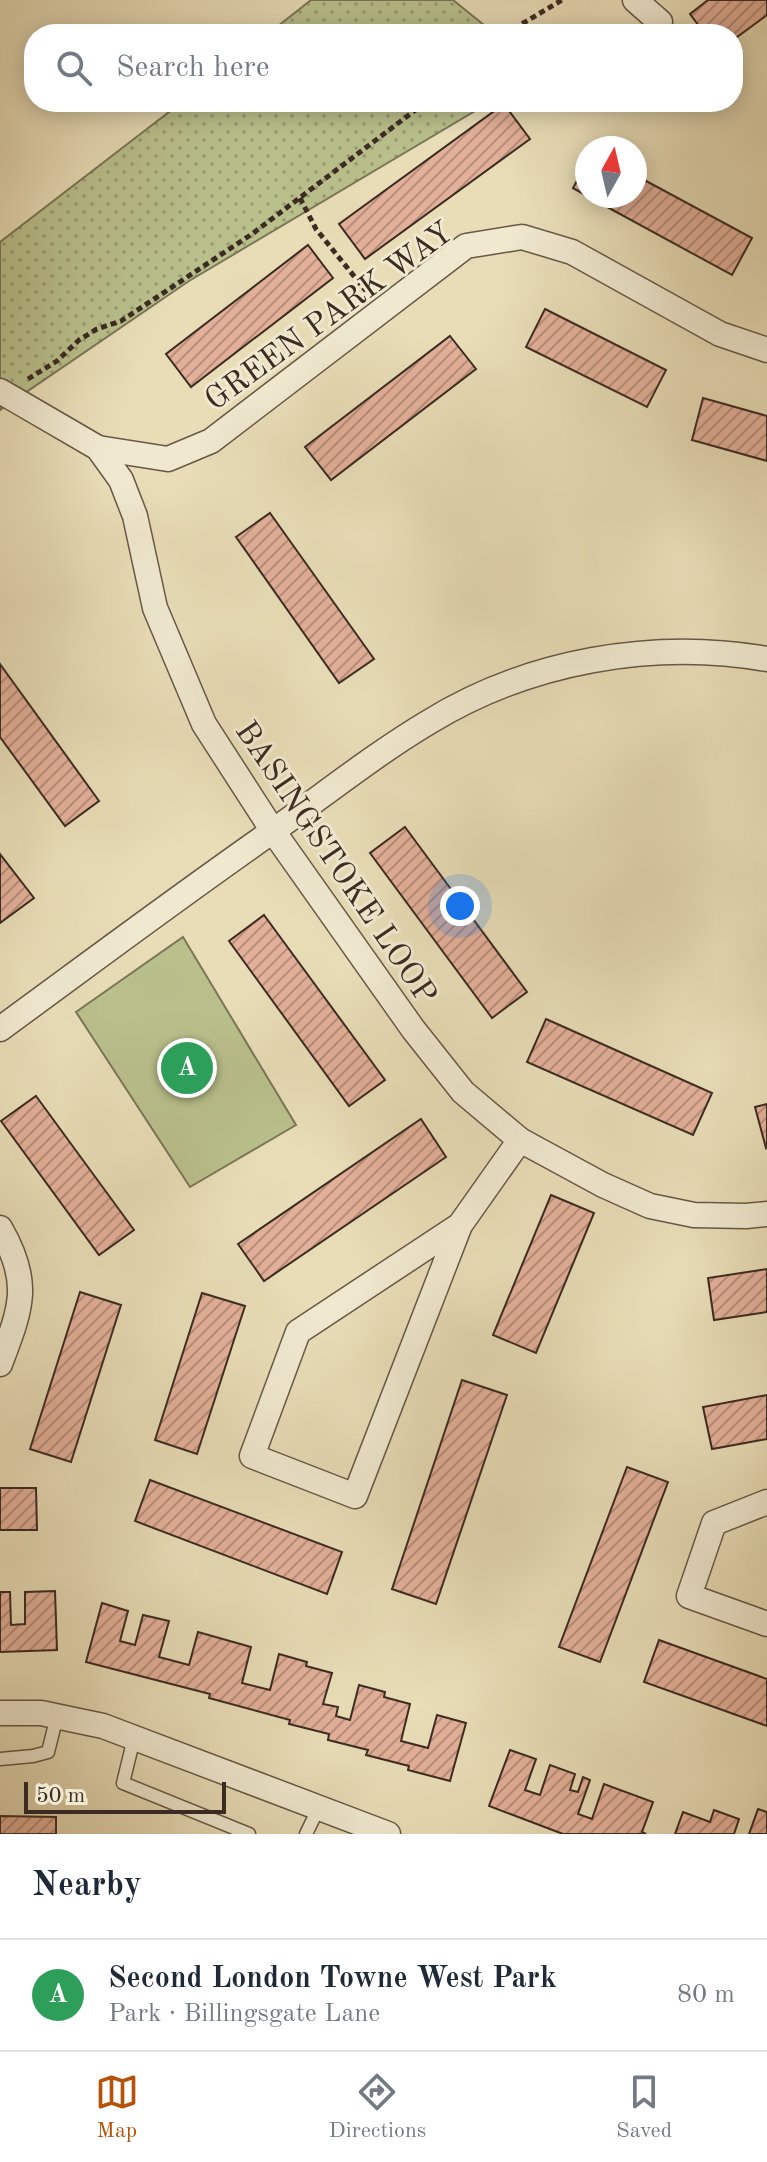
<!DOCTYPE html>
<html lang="en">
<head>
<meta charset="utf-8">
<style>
	body { margin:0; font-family:"Old Standard TT",serif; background:#f6f6f7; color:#1f2937 }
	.compass { position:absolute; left:575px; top:136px; width:72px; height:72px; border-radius:50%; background:#fff; box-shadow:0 4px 20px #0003; rotate:8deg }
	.scale { position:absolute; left:24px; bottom:20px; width:202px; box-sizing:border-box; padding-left:8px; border:4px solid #3c2b22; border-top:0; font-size:22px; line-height:28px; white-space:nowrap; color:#3c2b22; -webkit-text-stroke:6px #f0e9d0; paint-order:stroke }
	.you { position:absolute; left:460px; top:906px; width:28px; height:28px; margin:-20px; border:6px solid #fff; border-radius:50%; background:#1a73e8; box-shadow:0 0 0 12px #1a73e833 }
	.badge { display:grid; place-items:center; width:52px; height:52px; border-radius:50%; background:#b45309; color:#fff; font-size:26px; font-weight:700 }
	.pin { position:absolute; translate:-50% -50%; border:4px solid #fff; box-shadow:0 2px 8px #0006 }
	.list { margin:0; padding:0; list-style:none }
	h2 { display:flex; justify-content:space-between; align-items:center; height:104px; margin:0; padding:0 32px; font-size:34px }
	h2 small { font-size:26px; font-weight:400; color:#747a83 }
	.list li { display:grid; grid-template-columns:52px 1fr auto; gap:24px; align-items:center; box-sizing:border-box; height:112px; padding:0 32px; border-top:2px solid #e0e1e3 }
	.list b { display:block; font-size:30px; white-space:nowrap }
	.list p { margin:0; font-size:26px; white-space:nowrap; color:#747a83 }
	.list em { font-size:26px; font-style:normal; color:#747a83 }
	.icon { flex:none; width:44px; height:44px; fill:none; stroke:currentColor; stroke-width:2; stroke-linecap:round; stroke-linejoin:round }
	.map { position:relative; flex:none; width:767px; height:1834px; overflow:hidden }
	.search { position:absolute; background:#fff; box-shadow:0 4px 20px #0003; left:24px; right:24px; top:24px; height:88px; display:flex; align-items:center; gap:20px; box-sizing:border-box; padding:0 28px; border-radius:32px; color:#747a83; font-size:30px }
	.sheet { height:216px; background:#fff }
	nav { display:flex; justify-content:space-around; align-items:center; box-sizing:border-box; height:112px; border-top:2px solid #e0e1e3; background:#fff; font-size:22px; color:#747a83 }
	nav a { display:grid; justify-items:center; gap:4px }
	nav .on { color:#b45309 }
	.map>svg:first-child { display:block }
</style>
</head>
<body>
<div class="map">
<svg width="767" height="1834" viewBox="0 0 767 1834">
	<defs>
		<pattern id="grass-dots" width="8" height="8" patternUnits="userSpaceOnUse" patternTransform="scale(2)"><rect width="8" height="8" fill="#b9c08c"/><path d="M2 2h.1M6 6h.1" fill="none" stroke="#989c72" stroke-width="1.8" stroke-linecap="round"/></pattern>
		<pattern id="building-hatch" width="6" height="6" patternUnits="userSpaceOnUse" patternTransform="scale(2)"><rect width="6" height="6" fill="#e3b099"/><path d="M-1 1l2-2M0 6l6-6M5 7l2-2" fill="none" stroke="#b98f7c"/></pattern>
	</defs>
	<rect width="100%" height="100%" fill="#e8ddb7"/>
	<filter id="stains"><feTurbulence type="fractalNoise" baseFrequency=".0025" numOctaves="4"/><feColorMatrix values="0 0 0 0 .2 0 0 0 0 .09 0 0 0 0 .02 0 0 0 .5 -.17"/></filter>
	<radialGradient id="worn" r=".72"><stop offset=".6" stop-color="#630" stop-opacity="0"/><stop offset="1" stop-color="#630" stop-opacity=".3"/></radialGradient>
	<g fill="url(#grass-dots)" stroke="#7a7657" stroke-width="2">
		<path d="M311,0H453L495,34H268Z"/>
		<path d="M182,102H490L189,281L0,410V242Z"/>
	</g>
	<path fill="#b9c08c" stroke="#7a7657" stroke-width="2" d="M183,937L296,1125L190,1187L76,1012Z"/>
	<g fill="url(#building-hatch)" stroke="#3c2b22" stroke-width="2">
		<path d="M708,0H767V15L733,40V34H705L690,14Z"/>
		<path d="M504,104L530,139L365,259L339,224Z"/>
		<path d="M587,162V196L573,188Z"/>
		<path d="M635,175L752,238L732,275L587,196H635Z"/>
		<path d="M308,245L333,278L191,387L166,354Z"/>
		<path d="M545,309L666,370L647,407L526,347Z"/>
		<path d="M450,336L476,369L331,480L305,447Z"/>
		<path d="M703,398L767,416V461L692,440Z"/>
		<path d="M270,513L374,659L339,683L236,537Z"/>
		<path d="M0,664L99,801L65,826L0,737Z"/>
		<path d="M405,827L527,992L492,1018L370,853Z"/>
		<path d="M0,854L34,898L0,923Z"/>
		<path d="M264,915L385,1080L349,1106L229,941Z"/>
		<path d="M546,1019L712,1093L693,1135L527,1062Z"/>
		<path d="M36,1096L134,1230L99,1255L1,1121Z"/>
		<path d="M767,1104V1147L766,1148L755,1107Z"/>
		<path d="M421,1119L446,1157L264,1281L238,1244Z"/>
		<path d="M551,1195L594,1213L536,1353L493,1335Z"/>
		<path d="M767,1269V1312L714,1320L708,1278Z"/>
		<path d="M80,1292L121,1305L71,1462L30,1449Z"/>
		<path d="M202,1293L245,1306L197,1454L155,1440Z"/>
		<path d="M462,1380L507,1395L436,1604L392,1589Z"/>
		<path d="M767,1395V1439L712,1449L703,1407Z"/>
		<path d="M627,1467L668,1482L600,1662L559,1647Z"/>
		<path d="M150,1480L342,1552L327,1594L135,1521Z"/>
		<path d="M0,1488H36L37,1530H0Z"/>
		<path d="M55,1591L57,1650L0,1652V1592H10L11,1625L25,1624V1592Z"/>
		<path d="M102,1603L128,1611L120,1641L135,1645L143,1615L169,1621L159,1657L189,1665L198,1632L251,1647L242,1683L270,1690L279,1654L307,1662L306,1666L332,1673L323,1704L338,1707L336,1716L350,1720L359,1685L385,1692L384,1697L410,1704L401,1741L428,1748L437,1715L466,1723L450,1781L408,1770L409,1766L366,1755L368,1750L328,1740L329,1734L289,1724L290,1720L209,1698L210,1694L86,1662Z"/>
		<path d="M659,1640L767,1679V1726L644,1682Z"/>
		<path d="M510,1750L536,1759L525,1790L540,1795L550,1765L575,1774L570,1790L578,1792L583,1777L590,1780L578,1814L592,1819L604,1784L653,1802L642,1832L646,1834H563L489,1806Z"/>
		<path d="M758,1809L767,1812V1834H749Z"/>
		<path d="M714,1810L739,1819L734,1834H675L683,1812L710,1822Z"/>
		<path d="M0,1816L56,1817V1834H0Z"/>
	</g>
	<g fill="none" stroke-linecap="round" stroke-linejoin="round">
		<defs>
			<g id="service">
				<path d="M134,1738L123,1783L249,1834"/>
				<path d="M0,1759L33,1756L48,1752L57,1716"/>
				<path d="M306,1834L319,1807"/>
			</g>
			<g id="minor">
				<path d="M635,0L660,22"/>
				<path d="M0,391L98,448L121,480L135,516L155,608L204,724L273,831L413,1029L463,1092L520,1140L603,1185L650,1206L694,1215L746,1216L767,1214"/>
				<path d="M98,448L168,459L211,441L466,246L522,237L572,252L720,334L767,350"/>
				<path d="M0,1029C93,961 185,892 280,826C329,791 377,753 429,722C528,661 653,639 767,659"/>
				<path d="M460,1225L298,1332L252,1456L355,1496L460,1225L520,1140"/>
				<path d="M0,1228C32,1283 21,1308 0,1364"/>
				<path d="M767,1502L714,1523L689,1596L767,1624"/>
				<path d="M0,1713H41L103,1726L388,1834"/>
			</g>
		</defs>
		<use href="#service" stroke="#675847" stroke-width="15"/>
		<use href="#minor" stroke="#675847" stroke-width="27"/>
		<g stroke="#3c2b22" stroke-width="5" stroke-dasharray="6 4" stroke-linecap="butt">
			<path d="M505,34L562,0"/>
			<path d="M300,198L316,229L366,291"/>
			<path d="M28,379L57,361L79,340L97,329L121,321L252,234L426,102"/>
		</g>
		<use href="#service" stroke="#f0e9d0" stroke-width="12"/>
		<use href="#minor" stroke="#f0e9d0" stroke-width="24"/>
	</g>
	<g text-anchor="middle" stroke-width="6" stroke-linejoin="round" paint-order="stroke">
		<g font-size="32" fill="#3c2b22" stroke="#f0e9d0">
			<text transform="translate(328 315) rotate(-36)" y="11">GREEN PARK WAY</text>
			<text transform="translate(337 862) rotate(56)" y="11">BASINGSTOKE LOOP</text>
		</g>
	</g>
	<rect width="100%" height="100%" filter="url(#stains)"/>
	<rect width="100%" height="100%" fill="url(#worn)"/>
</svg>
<svg class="compass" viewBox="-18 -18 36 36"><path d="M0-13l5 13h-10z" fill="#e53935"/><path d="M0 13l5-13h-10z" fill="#747a83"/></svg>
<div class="scale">50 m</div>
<div class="you"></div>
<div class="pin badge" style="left:187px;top:1068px;background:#2e9e5b">A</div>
<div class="search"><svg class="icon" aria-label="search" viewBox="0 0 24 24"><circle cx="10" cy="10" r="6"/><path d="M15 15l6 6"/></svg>Search here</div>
</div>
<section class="sheet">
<h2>Nearby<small></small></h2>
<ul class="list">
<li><span class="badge" style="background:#2e9e5b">A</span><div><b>Second London Towne West Park</b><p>Park · Billingsgate Lane</p></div><em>80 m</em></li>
</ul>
</section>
<nav>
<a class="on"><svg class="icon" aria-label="map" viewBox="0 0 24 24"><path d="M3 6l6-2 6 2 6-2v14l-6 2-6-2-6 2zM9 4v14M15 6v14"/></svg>Map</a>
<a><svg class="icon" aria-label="directions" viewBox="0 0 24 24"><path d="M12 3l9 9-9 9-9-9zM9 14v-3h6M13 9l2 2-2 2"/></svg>Directions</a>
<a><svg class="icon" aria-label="saved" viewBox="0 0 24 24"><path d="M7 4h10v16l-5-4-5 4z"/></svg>Saved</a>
</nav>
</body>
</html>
